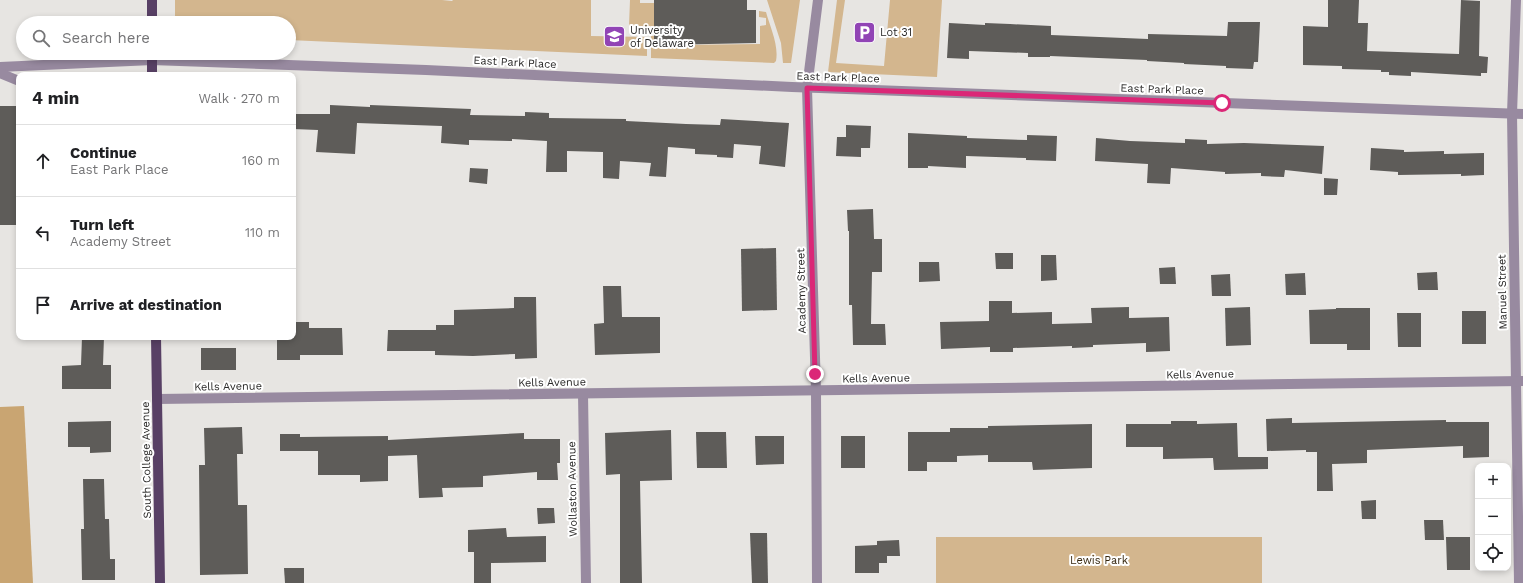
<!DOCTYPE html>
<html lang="en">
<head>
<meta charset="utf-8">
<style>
	body { margin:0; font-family:"Work Sans",sans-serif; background:#f6f6f6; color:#202124 }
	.controls { position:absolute; right:12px; bottom:12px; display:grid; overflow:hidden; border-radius:8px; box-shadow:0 2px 6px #0003 }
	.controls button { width:36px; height:36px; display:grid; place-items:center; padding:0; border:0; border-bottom:1px solid #e0e0e0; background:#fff; color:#202124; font:20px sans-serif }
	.stop { position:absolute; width:12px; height:12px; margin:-9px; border:3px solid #db2777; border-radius:50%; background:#fff }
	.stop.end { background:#db2777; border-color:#fff; box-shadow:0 1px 4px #0008 }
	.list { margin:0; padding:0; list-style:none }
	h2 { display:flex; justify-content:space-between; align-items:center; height:52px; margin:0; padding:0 16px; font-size:17px }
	h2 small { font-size:13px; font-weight:400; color:#757577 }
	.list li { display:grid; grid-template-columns:26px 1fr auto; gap:12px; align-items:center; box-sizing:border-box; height:72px; padding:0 16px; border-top:1px solid #e0e0e0 }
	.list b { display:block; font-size:15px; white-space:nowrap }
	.list p { margin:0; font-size:13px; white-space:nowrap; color:#757577 }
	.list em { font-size:13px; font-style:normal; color:#757577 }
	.icon { flex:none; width:22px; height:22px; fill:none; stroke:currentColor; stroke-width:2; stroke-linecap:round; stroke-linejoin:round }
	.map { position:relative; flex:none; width:1523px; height:583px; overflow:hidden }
	.search { position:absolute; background:#fff; box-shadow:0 2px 6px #0003; left:16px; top:16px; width:280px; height:44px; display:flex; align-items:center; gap:10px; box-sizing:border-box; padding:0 14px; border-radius:22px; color:#757577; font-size:15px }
	.panel { position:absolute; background:#fff; box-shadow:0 2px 6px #0003; left:16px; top:72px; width:280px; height:268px; border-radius:8px }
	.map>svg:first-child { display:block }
</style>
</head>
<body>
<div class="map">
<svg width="1523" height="583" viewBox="0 0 1523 583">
	<rect width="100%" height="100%" fill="#e7e5e2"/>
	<g fill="#d3b68e">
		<path d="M175,0H442L452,1L453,0H591V36L647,37V56L289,40V23H175Z"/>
		<path d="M630,0H640V3H663L666,17H654V26H629Z"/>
		<path d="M767,0H800L791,63H783L781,43Z"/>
		<path d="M837,0H845L836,63L884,66L890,0H942L937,77L828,72Z"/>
		<path d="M759,11L766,12C770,27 779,45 776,61L774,63L651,58V36H654V42H661L662,48H674V42L678,45L760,44V26L766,25V18L759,17Z"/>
		<rect x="936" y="537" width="326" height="46"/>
	</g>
	<path fill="#c9a572" d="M24,406L33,583H0V407Z"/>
	<g fill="#5e5c59">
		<path d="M654,0H747V10H756V43L661,45V42H654Z"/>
		<path d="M1328,0H1359L1358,23H1368L1367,51L1459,54L1461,0L1480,1L1479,56L1488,57L1487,73H1481V76L1411,72V76L1389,75V72H1381V70L1342,69V66L1303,65V26L1328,27Z"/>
		<path d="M1228,22H1260L1258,62H1254L1253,69L1226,68V66L1184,64V63L1147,61V60L1050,56V57H1028V53L969,51V59L947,58L949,23L985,25V23L1010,24L1051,26V35L1148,39V34L1227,36Z"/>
		<path d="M330,105L370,107V105L471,109L470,115L525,116V112L549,113V118L626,119V121L686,124L720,125L721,119L789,123L785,167L759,164L761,146L734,144L733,158L717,157V155L695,154V149L668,147L666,177L649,176L651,163L620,161L619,179L603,178V152L567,151V172H546L547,141L512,139V141L469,140V145L441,143L442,126L357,123L355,154L316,152L318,130L293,129V114H330Z"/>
		<rect x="0" y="106" width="19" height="119"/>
		<path d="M846,125L871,126L870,148H861V157L836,156L837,137H846Z"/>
		<path d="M908,133L967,136V138L1027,140V135L1057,136L1056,161L1026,160V158L966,156V168L928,166V168H908Z"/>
		<path d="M1096,138L1130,141L1185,143V139L1207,140V144L1244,143L1324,146L1322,174L1285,170L1284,177L1261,176V173L1225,174V172L1171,168L1170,184L1147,183L1148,164L1095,161Z"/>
		<path d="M1371,148L1404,150V152L1444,151V154L1484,153V175L1461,176V174L1398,175V172L1370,170Z"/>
		<path d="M470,168L488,169L487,184L469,182Z"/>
		<path d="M1324,178L1338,179L1337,195H1324Z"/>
		<path d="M873,209L874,239H882V272H872L871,324H885L886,345H853L852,305H849V231H848L847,210Z"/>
		<path d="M776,248L777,310L742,311L741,249Z"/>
		<path d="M995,253H1013V269H996Z"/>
		<path d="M1041,255H1056L1057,280L1041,281Z"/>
		<path d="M919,262H939L940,281L919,282Z"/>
		<path d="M1175,267L1176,284H1160L1159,268Z"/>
		<path d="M1437,272L1438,290H1418L1417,273Z"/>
		<path d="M1305,273L1306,295H1286L1285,274Z"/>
		<path d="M1230,274L1231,296H1212L1211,275Z"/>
		<path d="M603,286H621L622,317H660V353L595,355L594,324L604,323Z"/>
		<path d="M514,297H536L537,358L515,359V354L473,356L435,355V351H387L388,330H436V325H454V310L514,308Z"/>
		<path d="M989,301H1012V313L1052,312V324L1092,323L1091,308L1129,307V318L1169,317L1170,351L1146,352V343L1093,345V347L1072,348V346L1013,348V352H990V347L941,349L940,322L989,321Z"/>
		<path d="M1250,307L1251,345L1226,346L1225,308Z"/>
		<path d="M1336,308H1370V350H1347V344H1310L1309,310L1336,309Z"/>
		<rect x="1462" y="311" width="24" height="33"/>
		<path d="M1397,313H1421V347H1398Z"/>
		<path d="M293,322H309V328H342L343,355H300V360H277V337H293Z"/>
		<path d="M82,337H104L103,365H111V389H62V366L81,365Z"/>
		<rect x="201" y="348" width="35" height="22"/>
		<path d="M1292,418V423L1446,420V422H1489V457L1463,458V446L1367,450V463L1332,464L1333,491H1317V452H1306V450L1267,451L1266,419Z"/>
		<path d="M111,421V452L90,453V447H68V422Z"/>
		<path d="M1171,421H1197V424L1237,423L1238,457H1268V469L1214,470L1213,458L1163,459V447H1126V424H1171Z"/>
		<path d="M1092,424V468L1033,470L1032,462H988V455L957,456V462H927V471H908V432H950V428H988V426Z"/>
		<path d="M242,427L243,454H237L238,505H247L248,574L200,575L199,465H205L204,428Z"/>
		<path d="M671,430L672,480L640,481L642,583H620V474L606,475L605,433Z"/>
		<path d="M696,432H726L727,468H697Z"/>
		<path d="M524,433V439H560V463H557L558,480H537V472L483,476V487L442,488L443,497L419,498L417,455L388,456V481L360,482V475H318V451H280V434H300V437L388,436V440Z"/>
		<path d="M755,436H784V464L756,465Z"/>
		<rect x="841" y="436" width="24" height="32"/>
		<path d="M83,479H104L105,519H109L110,559H115V580H82L81,529H84Z"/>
		<path d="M1376,500V519H1362L1361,501Z"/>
		<path d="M537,508H554L555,523L538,524Z"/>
		<path d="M1424,520H1443L1444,540H1425Z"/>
		<path d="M506,528L507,537L546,536V562L491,563V583H474V552H468V530Z"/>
		<path d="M750,533H767L768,583H752Z"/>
		<path d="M1446,537H1470V570H1447Z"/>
		<path d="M899,540L900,556H887V563H879V573H855V546L877,545V541Z"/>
		<path d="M284,568H304V583H285Z"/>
	</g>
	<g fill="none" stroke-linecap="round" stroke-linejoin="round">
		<g stroke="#988aa0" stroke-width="10">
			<path d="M1516,0L1512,114L1519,583"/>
			<path d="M583,394L586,583"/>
			<path d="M157,399L1523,381"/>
			<path d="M817,583L816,391L807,88L818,0"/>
		</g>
		<g stroke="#988aa0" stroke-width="10">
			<path d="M0,67L152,60L426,70L792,87L1523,114"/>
			<path d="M0,73L19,81"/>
		</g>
		<g stroke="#584065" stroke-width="10">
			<path d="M152,0V23"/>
			<path d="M152,53V75"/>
			<path d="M156,337L160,583"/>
		</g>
	</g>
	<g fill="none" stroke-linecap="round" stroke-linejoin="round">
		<path stroke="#db2777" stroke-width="5" d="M815,374L807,88L1222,103"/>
	</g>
	<defs>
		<symbol id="parking-square" viewBox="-11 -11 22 22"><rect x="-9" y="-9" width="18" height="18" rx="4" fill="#9144b5" stroke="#fff"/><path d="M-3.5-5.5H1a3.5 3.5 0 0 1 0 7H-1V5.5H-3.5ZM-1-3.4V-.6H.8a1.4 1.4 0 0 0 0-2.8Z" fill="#fff"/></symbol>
		<symbol id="university-square" viewBox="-11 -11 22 22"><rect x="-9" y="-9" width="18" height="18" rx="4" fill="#9144b5" stroke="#fff"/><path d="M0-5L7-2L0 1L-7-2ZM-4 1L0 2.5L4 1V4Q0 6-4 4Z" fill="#fff"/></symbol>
	</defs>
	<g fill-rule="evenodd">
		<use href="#parking-square" x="852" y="20" width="25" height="25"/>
		<use href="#university-square" x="602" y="24" width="25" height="25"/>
	</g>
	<g text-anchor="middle" stroke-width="4" stroke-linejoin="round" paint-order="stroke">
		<g font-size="11" fill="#282726" stroke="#fff" text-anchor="start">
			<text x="630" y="34">University<tspan x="630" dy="13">of Delaware</tspan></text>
			<text x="880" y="36">Lot 31</text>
		</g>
		<g font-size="11" fill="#282726" stroke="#fff">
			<text transform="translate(515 62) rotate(3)" y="4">East Park Place</text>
			<text transform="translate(838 77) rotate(2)" y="4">East Park Place</text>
			<text transform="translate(1162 89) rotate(2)" y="4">East Park Place</text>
			<text transform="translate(801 291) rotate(-91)" y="4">Academy Street</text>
			<text transform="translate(1502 292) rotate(-91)" y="4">Manuel Street</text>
			<text transform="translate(1200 374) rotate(-1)" y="4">Kells Avenue</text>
			<text transform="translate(876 378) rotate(-1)" y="4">Kells Avenue</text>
			<text transform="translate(552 382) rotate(-1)" y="4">Kells Avenue</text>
			<text transform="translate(228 386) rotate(-1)" y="4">Kells Avenue</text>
			<text transform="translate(146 460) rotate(-91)" y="4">South College Avenue</text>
			<text transform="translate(572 489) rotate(-91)" y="4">Wollaston Avenue</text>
		</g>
		<g font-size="11" fill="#36270f" stroke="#fff">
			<text x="1099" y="564">Lewis Park</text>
		</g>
	</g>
</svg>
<div class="controls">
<button>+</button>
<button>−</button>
<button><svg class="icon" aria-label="locate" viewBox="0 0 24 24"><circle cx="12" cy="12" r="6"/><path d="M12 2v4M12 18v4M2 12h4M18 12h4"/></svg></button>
</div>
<div class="stop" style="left:1222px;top:103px"></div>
<div class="stop end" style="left:815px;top:374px"></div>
<div class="search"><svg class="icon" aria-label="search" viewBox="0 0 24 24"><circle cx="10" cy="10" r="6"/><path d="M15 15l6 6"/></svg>Search here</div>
<section class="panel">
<h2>4 min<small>Walk · 270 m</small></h2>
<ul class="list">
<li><svg class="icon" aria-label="ahead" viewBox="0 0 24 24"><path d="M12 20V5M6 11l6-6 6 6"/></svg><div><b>Continue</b><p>East Park Place</p></div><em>160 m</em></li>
<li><svg class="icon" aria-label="left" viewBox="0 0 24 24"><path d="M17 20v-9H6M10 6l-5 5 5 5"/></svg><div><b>Turn left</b><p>Academy Street</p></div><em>110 m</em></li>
<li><svg class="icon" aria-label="arrive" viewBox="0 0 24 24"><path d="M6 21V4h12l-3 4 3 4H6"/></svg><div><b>Arrive at destination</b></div></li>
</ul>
</section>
</div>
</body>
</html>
